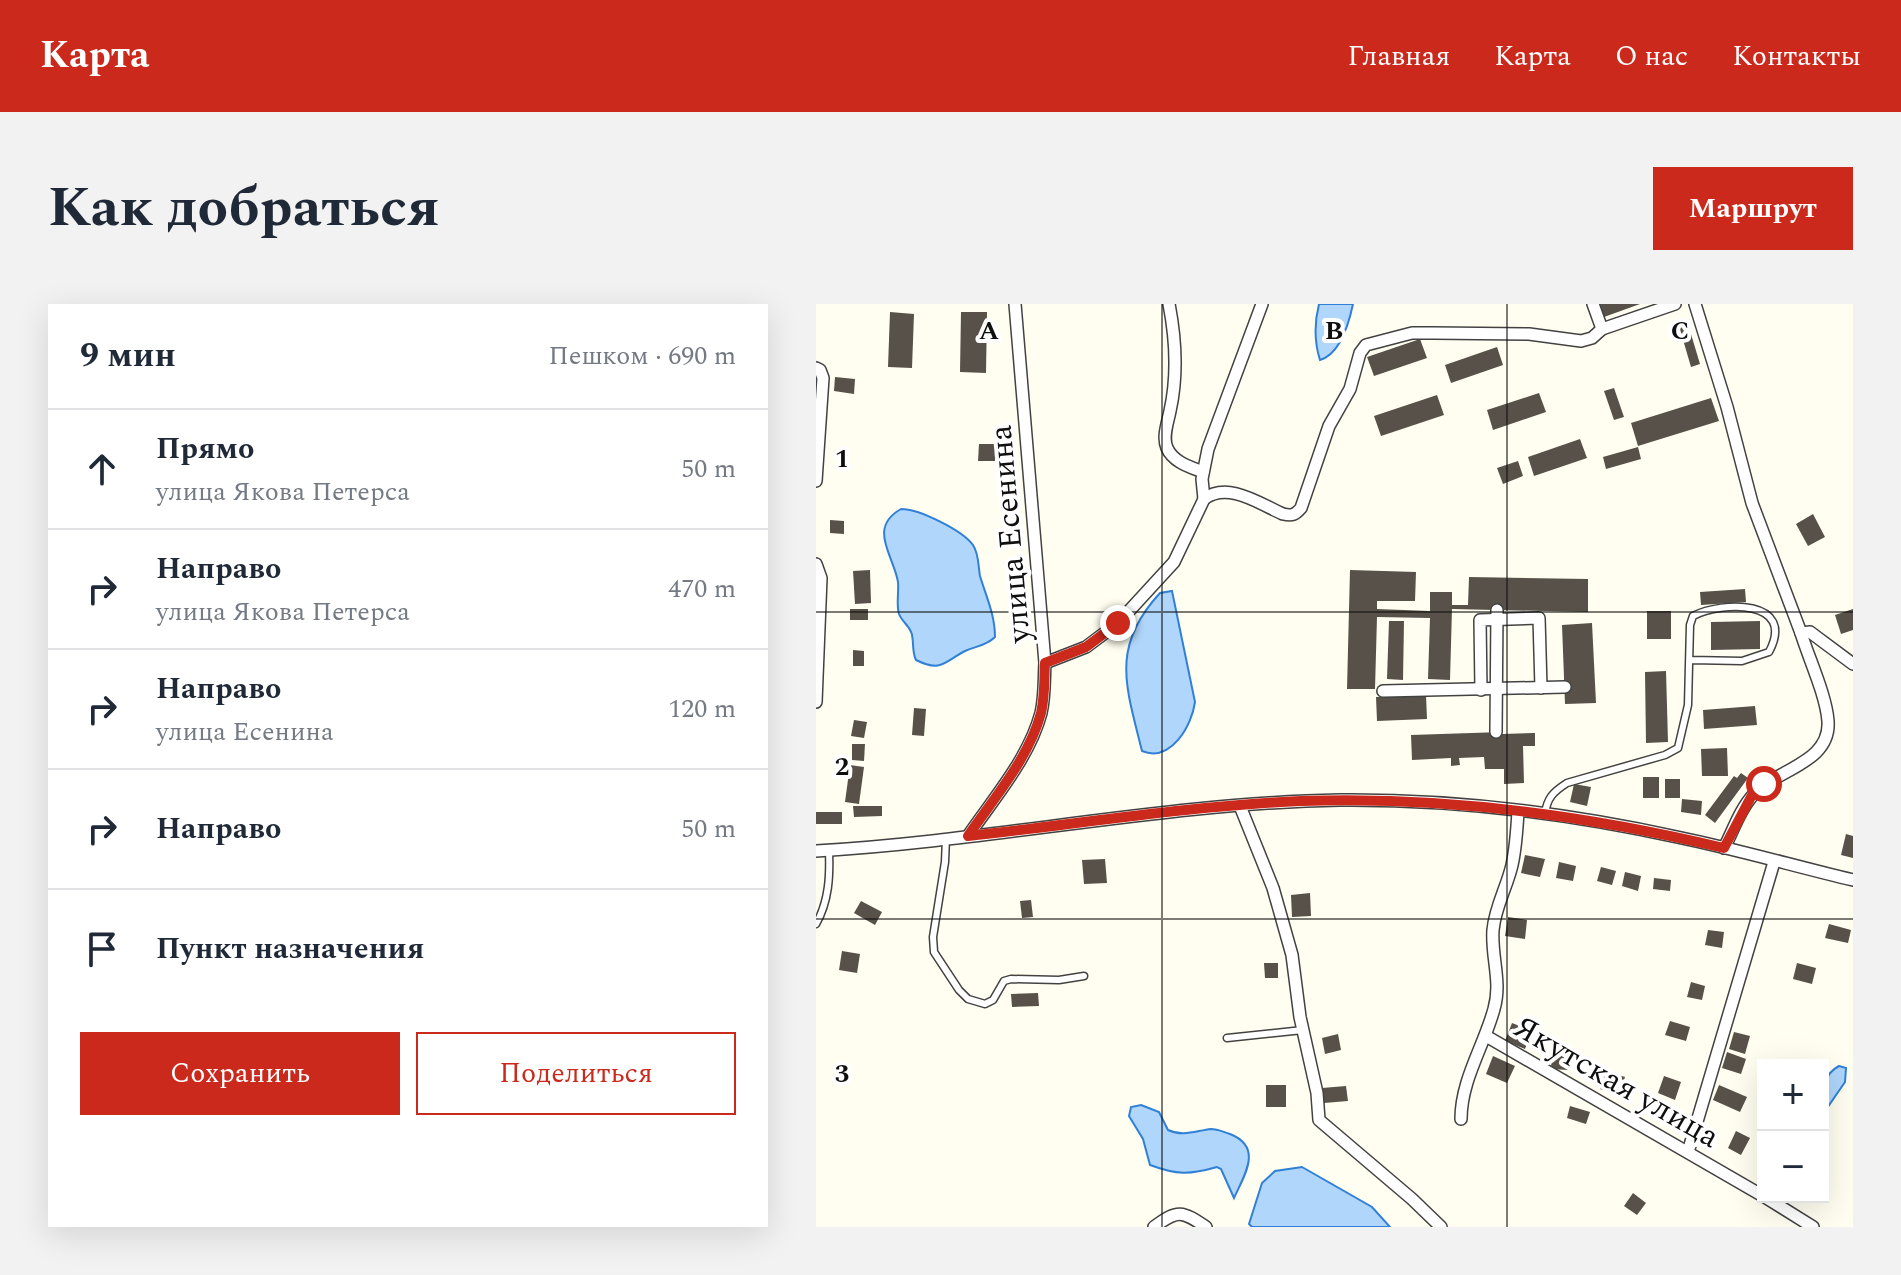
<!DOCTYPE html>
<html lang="ru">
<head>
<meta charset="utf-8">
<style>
	body { margin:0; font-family:Spectral,serif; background:#f2f2f3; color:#1f2937 }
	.controls { position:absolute; right:24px; bottom:24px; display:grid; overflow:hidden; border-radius:0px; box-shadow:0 8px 32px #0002 }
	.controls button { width:72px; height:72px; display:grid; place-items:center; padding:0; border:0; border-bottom:2px solid #e0e1e3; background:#fff; color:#1f2937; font:40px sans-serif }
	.stop { position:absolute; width:24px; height:24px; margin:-18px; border:6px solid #cb291b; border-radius:50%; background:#fff }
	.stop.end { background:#cb291b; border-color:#fff; box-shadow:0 2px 8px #0008 }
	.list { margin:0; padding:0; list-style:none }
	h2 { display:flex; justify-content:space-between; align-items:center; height:104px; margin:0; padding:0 32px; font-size:34px }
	h2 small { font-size:26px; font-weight:400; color:#747a83 }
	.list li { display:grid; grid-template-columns:52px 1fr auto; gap:24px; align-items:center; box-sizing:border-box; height:120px; padding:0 32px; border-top:2px solid #e0e1e3 }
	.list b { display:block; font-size:30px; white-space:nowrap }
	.list p { margin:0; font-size:26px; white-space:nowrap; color:#747a83 }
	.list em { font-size:26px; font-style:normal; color:#747a83 }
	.actions { display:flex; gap:16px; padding:24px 32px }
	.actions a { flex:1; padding:18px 0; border:2px solid #cb291b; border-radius:0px; text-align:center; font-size:28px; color:#cb291b }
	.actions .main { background:#cb291b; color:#fff }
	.icon { flex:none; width:44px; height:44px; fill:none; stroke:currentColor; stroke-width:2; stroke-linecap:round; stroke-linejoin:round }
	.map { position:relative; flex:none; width:1037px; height:923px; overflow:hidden; border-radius:0px }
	header { display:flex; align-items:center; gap:48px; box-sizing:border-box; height:112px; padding:0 40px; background:#cb291b; color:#fff }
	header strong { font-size:38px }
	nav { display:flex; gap:44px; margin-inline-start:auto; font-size:28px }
	.intro { display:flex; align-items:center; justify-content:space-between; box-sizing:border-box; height:192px; padding:0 48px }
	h1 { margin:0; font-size:56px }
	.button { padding:20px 36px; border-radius:0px; background:#cb291b; color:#fff; font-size:28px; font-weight:700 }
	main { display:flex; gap:48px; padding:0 48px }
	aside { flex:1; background:#fff; border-radius:0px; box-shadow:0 8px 32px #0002 }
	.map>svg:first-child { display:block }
</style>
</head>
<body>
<header>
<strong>Карта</strong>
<nav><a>Главная</a><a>Карта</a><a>О нас</a><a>Контакты</a></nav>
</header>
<div class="intro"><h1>Как добраться</h1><a class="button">Маршрут</a></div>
<main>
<aside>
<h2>9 мин<small>Пешком · 690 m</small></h2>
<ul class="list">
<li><svg class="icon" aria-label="ahead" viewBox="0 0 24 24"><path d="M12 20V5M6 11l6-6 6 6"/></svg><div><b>Прямо</b><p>улица Якова Петерса</p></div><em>50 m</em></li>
<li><svg class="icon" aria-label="right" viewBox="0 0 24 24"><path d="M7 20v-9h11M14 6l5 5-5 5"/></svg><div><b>Направо</b><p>улица Якова Петерса</p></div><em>470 m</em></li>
<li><svg class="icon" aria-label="right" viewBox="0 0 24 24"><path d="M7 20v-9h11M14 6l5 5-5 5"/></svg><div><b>Направо</b><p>улица Есенина</p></div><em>120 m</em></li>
<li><svg class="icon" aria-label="right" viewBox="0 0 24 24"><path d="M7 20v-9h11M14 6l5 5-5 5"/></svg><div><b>Направо</b></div><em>50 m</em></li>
<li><svg class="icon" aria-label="arrive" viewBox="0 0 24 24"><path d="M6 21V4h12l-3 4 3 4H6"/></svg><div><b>Пункт назначения</b></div></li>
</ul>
<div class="actions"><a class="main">Сохранить</a><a>Поделиться</a></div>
</aside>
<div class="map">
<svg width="1037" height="923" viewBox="0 0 1037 923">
	<rect width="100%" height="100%" fill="#fffef0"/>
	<g fill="#b0d6fb" stroke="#3180d8" stroke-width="2">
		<path d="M503,0H537C533,19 524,50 504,56C498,37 498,20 503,0Z"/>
		<path d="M85,205C103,205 146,226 157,241C163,250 162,261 164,272C170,292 179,311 179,333C170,342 160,342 149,347C129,357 126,369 100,356C96,348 98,341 96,331C95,323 86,318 83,310C80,300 83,289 82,278C78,252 51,224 85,205Z"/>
		<path d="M356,287L379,398C376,421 355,459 326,447C310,382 294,343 344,289Z"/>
		<path d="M1023,762L1030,764L1029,778L1007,810C1007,791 1004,772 1023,762Z"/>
		<path d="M325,801L343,808L352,826C367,833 379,827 395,825C402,825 407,828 414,830C447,843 429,870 418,894L405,865L401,863C373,871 361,871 334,861L327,835L313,812L315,803Z"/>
		<path d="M486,863L556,903L574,923H436L433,920L446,879L459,867Z"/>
	</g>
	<g fill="#58514a">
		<path d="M784,0H824L788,13Z"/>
		<path d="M74,8L98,10L96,64L72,63Z"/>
		<path d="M145,8H171L170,69L144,68Z"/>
		<path d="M872,20L884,60L875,63L863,22Z"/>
		<path d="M604,35L611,54L558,72L551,53Z"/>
		<path d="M681,43L687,61L635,79L629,61Z"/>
		<path d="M19,73L39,75L38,90L18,87Z"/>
		<path d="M798,84L808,113L798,116L788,87Z"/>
		<path d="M723,89L730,108L677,126L671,106Z"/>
		<path d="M621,91L628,111L565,132L558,112Z"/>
		<path d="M895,94L903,117L822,142L815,119Z"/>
		<path d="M764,135L771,154L718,172L712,153Z"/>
		<path d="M163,140H179V157H162Z"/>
		<path d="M822,143L825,155L790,165L787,153Z"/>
		<path d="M702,157L707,172L687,180L681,164Z"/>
		<path d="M997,210L1009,233L992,242L980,220Z"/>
		<path d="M14,216L28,217V230L14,229Z"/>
		<path d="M54,266L55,299L39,300L37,267Z"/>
		<path d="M534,266L600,268L599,297H561V305L614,307V288H636V301H652L653,273L772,275V308L636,305L634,376L612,375L614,314L561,313L559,385H531Z"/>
		<path d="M929,285L930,298L885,301L884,288Z"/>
		<rect x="34" y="305" width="18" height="11"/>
		<path d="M1037,305V326L1025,330L1019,311Z"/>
		<rect x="831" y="307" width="24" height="28"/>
		<path d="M573,317H588L587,376L571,375Z"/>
		<path d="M944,317V345L895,346V318Z"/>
		<path d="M776,319L780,399L749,400L746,321Z"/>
		<path d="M37,346L48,347V362H37Z"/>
		<path d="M850,367L852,438L830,439L829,368Z"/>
		<path d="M610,391L611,415L561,417L560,393Z"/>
		<path d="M939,402L941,421L888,425L887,406Z"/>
		<path d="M98,404L110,405L108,432L96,431Z"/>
		<path d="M38,416L51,418L48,434L35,432Z"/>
		<path d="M686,428V430L719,429V442H707L708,479L688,480V465H669L668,453L643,454L644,461L635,462V454L596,456L595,431Z"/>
		<path d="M36,440H49L48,457L36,456Z"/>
		<path d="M911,444L912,472H886L885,445Z"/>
		<path d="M34,461L48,463L43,500L29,498Z"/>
		<path d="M925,469L932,474L899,519L889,511L918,472L921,474Z"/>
		<rect x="827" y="473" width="16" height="21"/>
		<rect x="849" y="475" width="15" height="19"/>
		<path d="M758,480L775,483L771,502L754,498Z"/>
		<path d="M866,495L886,497L885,511L865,508Z"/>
		<path d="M37,502H66V512L38,513Z"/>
		<rect x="0" y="508" width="26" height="12"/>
		<path d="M1030,530L1037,532V554L1025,551Z"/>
		<path d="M709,551L729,555L724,573L705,569Z"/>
		<path d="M289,555L291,579L268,580L266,556Z"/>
		<path d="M743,558L760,562L757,577L740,574Z"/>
		<path d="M785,563L800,567L796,581L781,577Z"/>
		<path d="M809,568L825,572L822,587L806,582Z"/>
		<path d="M838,574L855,576L854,587L837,585Z"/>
		<path d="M494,589L495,612L476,613L475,591Z"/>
		<path d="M215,596L217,613L206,614L204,597Z"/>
		<path d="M45,597L66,608L59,621L38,609Z"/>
		<path d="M692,613L711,616L709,635L689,632Z"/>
		<path d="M1013,620L1035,626L1032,639L1009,634Z"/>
		<path d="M892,626L908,628L906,644L889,641Z"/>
		<path d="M26,647L44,650L41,669L23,666Z"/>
		<path d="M448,659H462V674H449Z"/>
		<path d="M981,659L1000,664L996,680L977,675Z"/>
		<path d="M875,678L889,682L886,696L871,693Z"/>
		<path d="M222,689L223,702L196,703L195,690Z"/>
		<path d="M854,717L874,723L870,737L849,731Z"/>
		<path d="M696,719L716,727L709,745L689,737Z"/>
		<path d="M918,728L934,732L929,750L913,745Z"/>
		<path d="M522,730L525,746L509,750L506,734Z"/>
		<path d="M736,746L753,747L752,766L735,765Z"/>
		<path d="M911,748L930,755L925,770L906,764Z"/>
		<path d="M677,752L699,762L691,779L670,770Z"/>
		<path d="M790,767L809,773L803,792L784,785Z"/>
		<path d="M848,772L865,778L859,796L842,789Z"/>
		<rect x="450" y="781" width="20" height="22"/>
		<path d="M903,781L931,793L924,808L897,796Z"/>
		<path d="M530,782L532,797L508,799L506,784Z"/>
		<path d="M754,802L774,808L770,820L751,814Z"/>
		<path d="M920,827L934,834L925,851L912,844Z"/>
		<path d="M817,889L830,899L821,911L808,902Z"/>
	</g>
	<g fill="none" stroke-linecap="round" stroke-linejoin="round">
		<defs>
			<g id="lane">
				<path d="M729,510C731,494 737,488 751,479L849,451L862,444L872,401L874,321L877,312C906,297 981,295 953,348L926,357L875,356"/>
				<path d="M130,534L129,558L117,633L118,648L143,686L152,695L169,700L177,696L188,677L195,675L243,676L268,672"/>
				<path d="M0,620C13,597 14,572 13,547"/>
				<path d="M411,734L487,726"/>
			</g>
			<g id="street">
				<path d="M353,0C360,36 362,71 354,107C352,118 346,133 351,144C357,158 374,163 387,168"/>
				<path d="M777,0L786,25L859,0"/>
				<path d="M879,0L911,103L936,199L985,329L994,328L1037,360"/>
				<path d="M0,64L4,66L7,74L0,177"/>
				<path d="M388,195L386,175L392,145L446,0"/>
				<path d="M0,260L5,274L0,398"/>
				<path d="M229,359L270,343L302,319L358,258L388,195C412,177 444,200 467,210C476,212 479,211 485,204L513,122L534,85L544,49L550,41L596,29H617L713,30L765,37L776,34L786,25"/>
				<path d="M665,386L664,316L723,314L725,384"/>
				<path d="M567,387L749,383"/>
				<path d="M680,428L681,306"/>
				<path d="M424,502L457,584L476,651L484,713L501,789L503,816L596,895L625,923"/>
				<path d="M152,532C178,494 213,454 225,409C229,392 228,375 229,359L199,0"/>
				<path d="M908,544C917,527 924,505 938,490C961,465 1015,459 1012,417C1010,391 993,355 985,329"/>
				<path d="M0,547C175,537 349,499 524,496C636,495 751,509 861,533C920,545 978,562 1037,576"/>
				<path d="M670,732L947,892"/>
				<path d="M645,815C645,776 668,742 678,705C686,678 675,653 677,626C679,603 691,583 696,561C700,543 701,525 702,507"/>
				<path d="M872,848L958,558"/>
				<path d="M949,893L997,923"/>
				<path d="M338,923C362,905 366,907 390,923"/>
			</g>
		</defs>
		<use href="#lane" stroke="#424242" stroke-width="9"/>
		<use href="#street" stroke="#424242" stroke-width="14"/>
		<use href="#lane" stroke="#fff" stroke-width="6"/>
		<use href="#street" stroke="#fff" stroke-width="11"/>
	</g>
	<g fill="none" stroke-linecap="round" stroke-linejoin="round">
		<path stroke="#cb291b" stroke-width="10" d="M302,319L270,343L229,359C228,375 229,392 225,409C213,454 178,494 152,532C262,520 374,502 485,497C627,492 770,511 908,544L935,493L948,480"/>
	</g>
	<path fill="none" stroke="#0f0f0f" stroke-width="2" stroke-opacity="0.55" d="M346,0V923M691,0V923M0,308H1037M0,615H1037"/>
	<g text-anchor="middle" stroke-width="8" stroke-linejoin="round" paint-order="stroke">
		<g font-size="32" fill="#0f0f0f" stroke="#fff">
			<text transform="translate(193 230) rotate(-95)" y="11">улица Есенина</text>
			<text transform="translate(801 777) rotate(30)" y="11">Якутская улица</text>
		</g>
	</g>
	<g font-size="26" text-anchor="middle" font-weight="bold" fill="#0f0f0f" stroke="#fff" stroke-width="8" stroke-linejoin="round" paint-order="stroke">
		<text x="173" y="35">A</text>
		<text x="518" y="35">B</text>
		<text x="864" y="35">C</text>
		<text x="26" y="163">1</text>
		<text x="26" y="471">2</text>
		<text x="26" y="778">3</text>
	</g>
</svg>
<div class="controls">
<button>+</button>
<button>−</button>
</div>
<div class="stop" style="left:948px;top:480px"></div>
<div class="stop end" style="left:302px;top:319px"></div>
</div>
</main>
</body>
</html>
